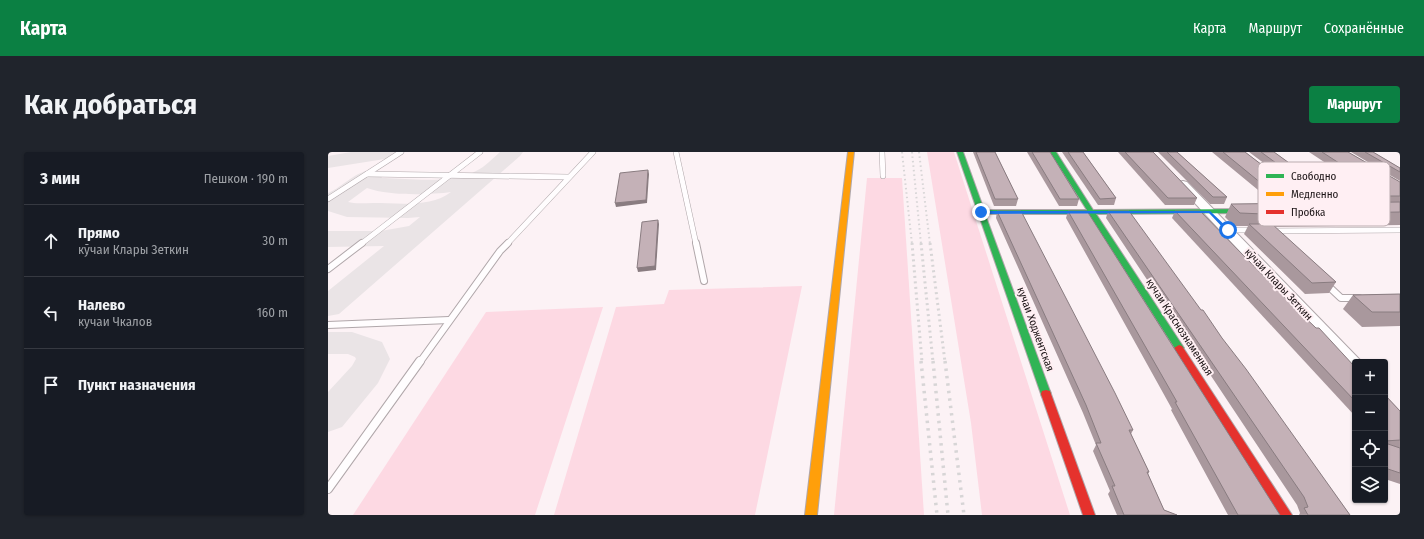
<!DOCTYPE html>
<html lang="ru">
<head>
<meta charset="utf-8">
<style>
	body { margin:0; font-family:"Fira Sans Condensed",sans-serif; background:#20242c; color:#f1f3f6 }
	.controls { position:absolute; right:12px; bottom:12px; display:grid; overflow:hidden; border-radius:4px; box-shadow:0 1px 3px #0004 }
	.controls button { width:36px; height:36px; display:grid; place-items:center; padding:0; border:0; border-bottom:1px solid #363941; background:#171b24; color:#f1f3f6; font:20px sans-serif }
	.stop { position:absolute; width:12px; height:12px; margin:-9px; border:3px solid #1a73e8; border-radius:50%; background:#fff }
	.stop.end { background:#1a73e8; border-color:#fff; box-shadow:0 1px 4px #0008 }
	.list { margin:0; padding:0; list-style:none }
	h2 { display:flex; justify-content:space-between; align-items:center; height:52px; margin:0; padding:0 16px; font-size:17px }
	h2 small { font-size:13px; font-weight:400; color:#9ea1a6 }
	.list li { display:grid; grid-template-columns:26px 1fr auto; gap:12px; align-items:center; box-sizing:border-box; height:72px; padding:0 16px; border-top:1px solid #363941 }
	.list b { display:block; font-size:15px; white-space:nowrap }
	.list p { margin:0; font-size:13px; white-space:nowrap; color:#9ea1a6 }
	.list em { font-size:13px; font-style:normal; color:#9ea1a6 }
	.icon { flex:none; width:22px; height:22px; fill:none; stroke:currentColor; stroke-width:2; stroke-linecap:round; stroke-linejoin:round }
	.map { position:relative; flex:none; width:1072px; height:363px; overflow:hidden; border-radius:4px }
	header { display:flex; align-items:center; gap:24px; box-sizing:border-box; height:56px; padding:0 20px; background:#0b8043; color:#fff }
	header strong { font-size:19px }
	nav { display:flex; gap:22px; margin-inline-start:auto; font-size:14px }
	.intro { display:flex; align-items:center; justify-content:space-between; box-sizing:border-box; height:96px; padding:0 24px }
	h1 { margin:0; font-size:28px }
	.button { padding:10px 18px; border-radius:4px; background:#0b8043; color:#fff; font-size:14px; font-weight:700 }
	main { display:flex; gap:24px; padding:0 24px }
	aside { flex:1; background:#171b24; border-radius:4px; box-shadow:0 1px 3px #0004 }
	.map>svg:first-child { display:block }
</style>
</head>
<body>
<header>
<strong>Карта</strong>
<nav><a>Карта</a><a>Маршрут</a><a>Сохранённые</a></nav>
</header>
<div class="intro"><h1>Как добраться</h1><a class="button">Маршрут</a></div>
<main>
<aside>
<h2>3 мин<small>Пешком · 190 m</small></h2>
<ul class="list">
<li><svg class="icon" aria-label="ahead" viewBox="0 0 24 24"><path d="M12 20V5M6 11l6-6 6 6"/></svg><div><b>Прямо</b><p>кӯчаи Клары Зеткин</p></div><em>30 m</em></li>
<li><svg class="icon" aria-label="left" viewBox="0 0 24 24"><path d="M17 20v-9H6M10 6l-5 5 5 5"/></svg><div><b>Налево</b><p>кучаи Чкалов</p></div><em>160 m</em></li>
<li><svg class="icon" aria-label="arrive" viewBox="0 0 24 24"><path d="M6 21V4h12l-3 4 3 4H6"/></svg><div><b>Пункт назначения</b></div></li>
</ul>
</aside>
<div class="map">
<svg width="1072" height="363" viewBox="0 0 1072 363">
	<rect width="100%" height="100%" fill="#fcf2f5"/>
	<g fill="#fdd9e3">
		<path d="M599,0H626L742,363H654L643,271Z"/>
		<path d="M539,26H574L596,363H506Z"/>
		<path d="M474,134L427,363H226L288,155L336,152L341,138Z"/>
		<path d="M275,155L207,363H25L158,160Z"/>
	</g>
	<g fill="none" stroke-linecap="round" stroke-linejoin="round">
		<g fill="#eae4e6" fill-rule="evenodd">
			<path d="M23,0H73L70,4L63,6L0,16V4Z"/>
			<path d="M172,0H195L192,4L11,162L0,164V139L56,94L0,95V79H53L81,74L92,65L80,66L19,65L0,59V41C17,34 31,14 51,19L54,26H57C83,27 124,32 148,19C157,15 165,6 172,0ZM39,36C61,44 101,43 123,40C103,56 69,51 45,51C37,51 27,52 20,50Z"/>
			<path d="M0,180H24L54,190L62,207L50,231L14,275L0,280V240L24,214L28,207L27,205L20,202H0Z"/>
		</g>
		<defs>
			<g id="lane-far2">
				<path d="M348,0L368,92"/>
				<path d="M554,0L555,24"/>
				<path d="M39,22L240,25"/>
				<path d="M0,47L73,0"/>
				<path d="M900,78H927"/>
				<path d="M942,79L1072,78"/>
				<path d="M33,92L152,0"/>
				<path d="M179,92L265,0"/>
			</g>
			<g id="lane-far1">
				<path d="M368,91L376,129"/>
				<path d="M0,117L34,91"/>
				<path d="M997,131L1013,146H1031"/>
				<path d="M0,173L121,168"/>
				<path d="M92,210L172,99L180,91"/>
			</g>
			<path id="lane" d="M0,337L92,209"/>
			<g id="street">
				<path d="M855,29L859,30L1033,209L1027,210V218L1021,217L851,34L850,32L851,30Z"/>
				<path d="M959,31L963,32L995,57L997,59L995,61H987L955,36L954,34Z"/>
			</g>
			<path id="fast" d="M629,0H635L656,58H759L722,0H728L765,58L929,57L932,59L929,61L768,62L856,196L851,199L848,198L761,62H657L723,242L722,245H714L713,242Z"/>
			<path id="slow" d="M520,0H526L489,363H477Z"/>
			<g id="jam">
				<path d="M851,193L854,194L964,363H951L846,196Z"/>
				<path d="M718,238L722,239L723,242L767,363H755L713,242L714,239Z"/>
			</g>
		</defs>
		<use href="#lane-far2" stroke="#b0a7aa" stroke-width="6"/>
		<use href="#lane-far1" stroke="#b0a7aa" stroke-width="8"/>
		<use href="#lane" stroke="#b0a7aa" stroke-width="10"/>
		<use href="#street" stroke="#b0a7aa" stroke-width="2"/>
		<use href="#fast" stroke="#b0a7aa" stroke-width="2"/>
		<use href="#slow" stroke="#b0a7aa" stroke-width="2"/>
		<use href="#jam" stroke="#b0a7aa" stroke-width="2"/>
		<use href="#lane-far2" stroke="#fffdfe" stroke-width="5"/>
		<use href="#lane-far1" stroke="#fffdfe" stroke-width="6"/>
		<use href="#lane" stroke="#fffdfe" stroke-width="8"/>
		<use href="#street" fill="#fffdfe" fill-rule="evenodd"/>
		<use href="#fast" fill="#30b455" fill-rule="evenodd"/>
		<use href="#slow" fill="#ff9f0a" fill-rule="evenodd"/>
		<use href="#jam" fill="#e5322d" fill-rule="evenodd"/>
		<g stroke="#d7d5d6" stroke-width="2" stroke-dasharray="1.5 3" stroke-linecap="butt">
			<path d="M574,0L584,92"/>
			<path d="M584,0L593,92"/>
			<path d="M591,0L602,92"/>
		</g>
		<g stroke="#d7d5d6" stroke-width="3" stroke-dasharray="2 3.5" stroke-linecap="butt">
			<path d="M584,91L594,210"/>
			<path d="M593,91L605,210"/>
			<path d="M602,91L617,210"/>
		</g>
		<g stroke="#d7d5d6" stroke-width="3.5" stroke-dasharray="2.5 5" stroke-linecap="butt">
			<path d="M593,209L609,363"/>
			<path d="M605,209L620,363"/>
			<path d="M617,209L636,363"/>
		</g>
	</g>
	<g fill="#a9989d">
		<path d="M645,0H667L690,47L688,54H666Z"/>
		<path d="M699,0H722L751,47L749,54H731Z"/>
		<path d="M734,0H755L788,46L786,53H770Z"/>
		<path d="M790,0H825L869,46L866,53H837Z"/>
		<path d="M830,0H849L899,45L896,52H882Z"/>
		<path d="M884,0H917L976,45L972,51H989L921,0H946L997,37L1015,44L1012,51L1057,50L981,0H1020L1072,30V73L946,75L1008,130L1001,141L977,142L916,82L920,74H906L897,65L903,52H947Z"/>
		<path d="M1023,0H1045L1072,16V29Z"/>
		<path d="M669,59L805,278L803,282L821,320L820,322L836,358L849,363H789L780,342L782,339L765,299L768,293L755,261L668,66Z"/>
		<path d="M740,59L952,363H900L843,258L844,257L738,66Z"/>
		<path d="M780,59L873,158L1022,363H971L972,361L969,353L778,66Z"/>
		<path d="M847,59L965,154L1027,215V264L844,66Z"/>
		<path d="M1072,142V174L1034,175L1015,157L1025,143Z"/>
		<path d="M1057,243L1072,259V332L1057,327Z"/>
	</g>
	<g fill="#897c80">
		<path d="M320,18L321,22L319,51L288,55L287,51Z"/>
		<path d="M330,68L331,72L328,118L310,120L309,116Z"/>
	</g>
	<g fill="#c4b1b7" stroke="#897c80">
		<path d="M648,0H667L690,47H667Z"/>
		<path d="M704,0H722L751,47H732Z"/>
		<path d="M740,0H755L788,46L772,47Z"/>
		<path d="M797,0H825L869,46H840Z"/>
		<path d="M839,0H849L899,45H885Z"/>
		<path d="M895,0H917L976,45H950Z"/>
		<path d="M933,0H946L997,37H1006L1015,44H993Z"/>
		<path d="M994,0H1020L1072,30V44H1062Z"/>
		<path d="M1037,0H1045L1072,16V20Z"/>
		<path d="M320,18L318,48L287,51L292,21Z"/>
		<path d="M1072,50V60L936,62L912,61L903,52Z"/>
		<path d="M669,59H693L787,241L805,278H801L821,320H819L836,358L849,363H796L784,334H787L768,291H773L758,253Z"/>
		<path d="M740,59H759L952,363H910L847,250H849Z"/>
		<path d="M780,59H801L873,158H875L894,186L918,217L1022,363H980L976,356L980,355L976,345Z"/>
		<path d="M847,59H872L965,154L988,176H991L1027,215V249Z"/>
		<path d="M330,68L327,114L309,116L314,70Z"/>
		<path d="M921,72H944L1008,130L984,131Z"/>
		<path d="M1072,142V160H1044L1025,143Z"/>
		<path d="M1057,243L1072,259V288L1057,289Z"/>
		<path d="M1057,291L1072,296V321L1057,316Z"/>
	</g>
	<path fill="#1a73e8" d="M652,59H882L902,78L898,79L881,61L653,62Z"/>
	<g text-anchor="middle" stroke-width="4" stroke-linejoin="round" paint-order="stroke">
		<g font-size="11" fill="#1b1315" stroke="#ffeff3">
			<text transform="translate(951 132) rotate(47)" y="4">кӯчаи Клары Зеткин</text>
			<text transform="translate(852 175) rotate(57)" y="4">кучаи Краснознаменная</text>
			<text transform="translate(708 177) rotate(70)" y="4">кучаи Ходжентская</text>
		</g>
	</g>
	<rect x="930" y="10" width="132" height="64" rx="6" fill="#ffeff3" stroke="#bbadb0" stroke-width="1"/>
	<rect x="938" y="22" width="18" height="4" fill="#30b455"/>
	<rect x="938" y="40" width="18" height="4" fill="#ff9f0a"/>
	<rect x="938" y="58" width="18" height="4" fill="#e5322d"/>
	<g font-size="11" fill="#1b1315">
		<text x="963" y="28">Свободно</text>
		<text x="963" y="46">Медленно</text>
		<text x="963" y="64">Пробка</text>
	</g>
</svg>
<div class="controls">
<button>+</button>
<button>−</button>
<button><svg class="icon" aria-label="locate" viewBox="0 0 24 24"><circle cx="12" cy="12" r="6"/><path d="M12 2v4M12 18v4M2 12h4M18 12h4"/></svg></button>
<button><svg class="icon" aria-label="layers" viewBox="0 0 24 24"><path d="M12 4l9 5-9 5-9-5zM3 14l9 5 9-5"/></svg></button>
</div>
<div class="stop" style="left:900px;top:78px"></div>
<div class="stop end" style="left:653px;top:60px"></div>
</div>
</main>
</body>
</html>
